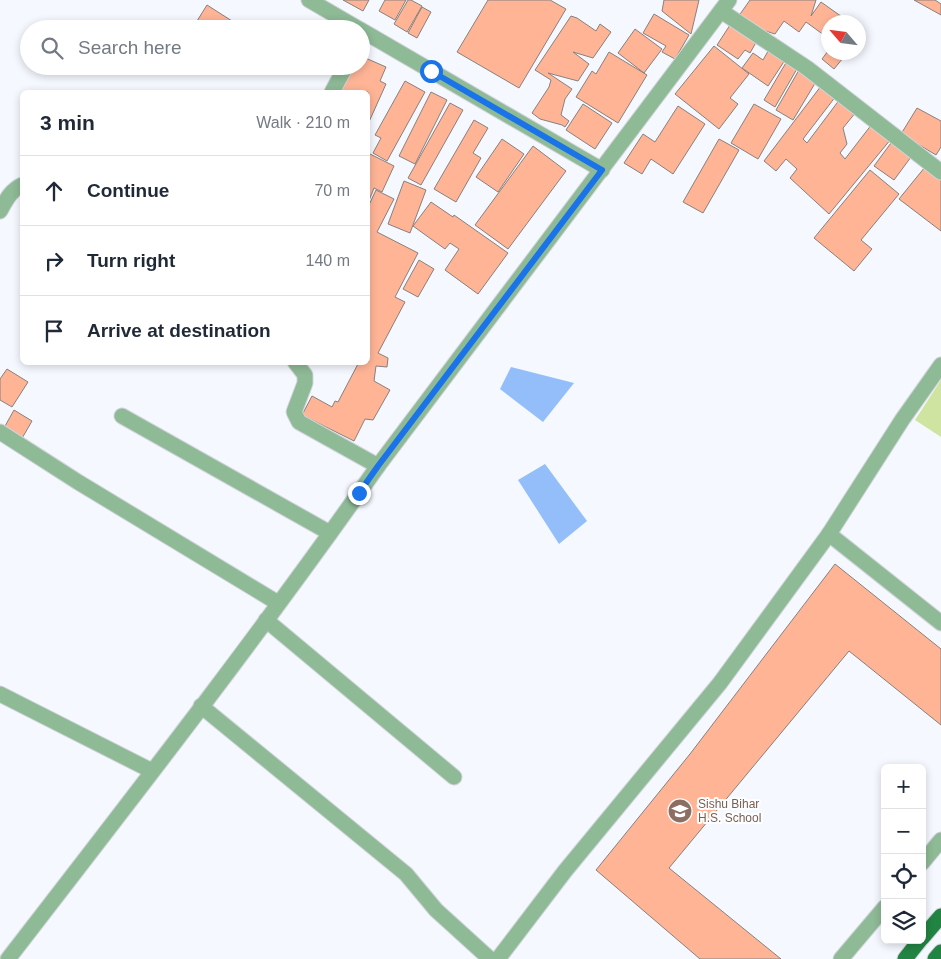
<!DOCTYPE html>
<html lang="en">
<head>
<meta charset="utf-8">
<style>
	body { margin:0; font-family:Helvetica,sans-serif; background:#f6f6f7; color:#1f2937 }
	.controls { position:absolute; right:15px; bottom:15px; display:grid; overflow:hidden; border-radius:8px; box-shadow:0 2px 8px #0003 }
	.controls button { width:45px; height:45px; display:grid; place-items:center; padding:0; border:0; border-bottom:1px solid #e0e1e3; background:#fff; color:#1f2937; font:25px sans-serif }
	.compass { position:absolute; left:821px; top:15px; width:45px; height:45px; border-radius:50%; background:#fff; box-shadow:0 2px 8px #0003; rotate:298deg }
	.stop { position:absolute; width:15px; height:15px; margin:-11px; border:4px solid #1a73e8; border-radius:50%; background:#fff }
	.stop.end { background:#1a73e8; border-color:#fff; box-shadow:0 1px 5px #0008 }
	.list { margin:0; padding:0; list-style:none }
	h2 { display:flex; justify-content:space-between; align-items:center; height:65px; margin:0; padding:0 20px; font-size:21px }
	h2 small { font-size:16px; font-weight:400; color:#747a83 }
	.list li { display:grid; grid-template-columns:32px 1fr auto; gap:15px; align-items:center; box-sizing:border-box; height:70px; padding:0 20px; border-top:1px solid #e0e1e3 }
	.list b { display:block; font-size:19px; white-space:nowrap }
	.list em { font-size:16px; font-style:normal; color:#747a83 }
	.icon { flex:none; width:28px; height:28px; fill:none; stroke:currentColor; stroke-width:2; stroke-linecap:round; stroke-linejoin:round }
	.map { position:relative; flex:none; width:941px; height:959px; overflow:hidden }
	.search { position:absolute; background:#fff; box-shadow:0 2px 8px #0003; left:20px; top:20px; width:350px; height:55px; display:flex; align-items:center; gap:12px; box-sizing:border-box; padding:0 18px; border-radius:28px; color:#747a83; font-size:19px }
	.panel { position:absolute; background:#fff; box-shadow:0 2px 8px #0003; left:20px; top:90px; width:350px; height:275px; border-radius:8px }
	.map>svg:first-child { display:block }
</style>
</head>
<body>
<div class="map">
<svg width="941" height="959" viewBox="0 0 941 959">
	<rect width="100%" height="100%" fill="#f5f8ff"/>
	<path fill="#d0e4a2" d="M941,380V437L915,420Z"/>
	<g fill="#93befa">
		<path d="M511,367L574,383L543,422L500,389Z"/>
		<path d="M545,464L587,521L559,544L518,480Z"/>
	</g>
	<g fill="#ffb496" stroke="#88807c">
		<path d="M343,0H369L363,11Z"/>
		<path d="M385,0H406L395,20L379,11Z"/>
		<path d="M408,0H411L422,6L407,32L394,24Z"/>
		<path d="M488,0H550L566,9L519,88L457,52Z"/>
		<path d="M664,0H699L691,34L662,11Z"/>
		<path d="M750,0H816L811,16L821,2L845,19L842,22H828V38L806,22L799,32L784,21L775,34L759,29L738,17Z"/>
		<path d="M914,0H935L941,4V15Z"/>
		<path d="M207,5L243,28V29H192Z"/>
		<path d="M422,7L431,12L417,38L408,33Z"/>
		<path d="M654,14L689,35L675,59L662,52L666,46L643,33Z"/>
		<path d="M571,16L577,18L596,31L600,24L611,32L593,58L573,52L589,64L578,81L548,73L572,89L565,99L561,115L569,121L565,127L562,125L540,119L532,113L549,87L551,80L535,70Z"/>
		<path d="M732,22L758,39L750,53L745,50L738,59L717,45Z"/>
		<path d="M635,29L662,49L644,73L618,53Z"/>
		<path d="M714,46L749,74L730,98L738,104L719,129L675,94Z"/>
		<path d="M771,46L787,57L768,86L742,68L753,53L763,60Z"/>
		<path d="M828,51V52H848L834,69L822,59Z"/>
		<path d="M609,52L647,75L618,123L576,97L592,71L596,74Z"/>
		<path d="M361,56L386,67L380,81L386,84L368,124V92H339L351,66H361Z"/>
		<path d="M787,61L798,67L775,107L764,100Z"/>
		<path d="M799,70L817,80L793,120L776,110Z"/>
		<path d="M405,81L425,92L387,161L373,153L381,138L375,135Z"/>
		<path d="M821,86L836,96L803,139L807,143L840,99L856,112L843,128L847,144L840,153L845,159L872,124L891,139L829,214L790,178L797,169L786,159L776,171L764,161Z"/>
		<path d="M431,92L447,100L415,164L399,156Z"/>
		<path d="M450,103L463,110L421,185L408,178Z"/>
		<path d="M583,104L612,123L595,149L566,130Z"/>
		<path d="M754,104L781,119L758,159L731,143Z"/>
		<path d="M678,106L705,124L673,174L651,159L642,174L624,163L643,134L655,142Z"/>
		<path d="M917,108L941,121V147L936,155L901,134Z"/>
		<path d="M474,120L488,128L473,153L481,158L456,202L434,189Z"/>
		<path d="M502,139L524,154L498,192L476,177Z"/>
		<path d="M719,139L739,150L703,213L683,202Z"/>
		<path d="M891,143L911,157L894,180L874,166Z"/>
		<path d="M533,146L566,171L508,249L475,225Z"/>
		<path d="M368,153L394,166L382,192L374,188L368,203Z"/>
		<path d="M925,167L941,180V231L899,199Z"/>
		<path d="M870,170L899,194L861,240L872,249L854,271L814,238Z"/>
		<path d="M404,181L426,190L410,233L388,224Z"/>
		<path d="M376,190L394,199L377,232L418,253L395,297L405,302L378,353L388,358L387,367L376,366L374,381L390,390L373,420L365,419L354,441L302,415L312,396L332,407L335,401L338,402L359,362H368V207Z"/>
		<path d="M431,202L453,217L454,215L508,253L478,294L445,270L459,249L450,243L445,249L413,226Z"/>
		<path d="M419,260L434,269L418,297L403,289Z"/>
		<path d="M7,369L28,382L12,407L0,400V379Z"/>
		<path d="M14,410L32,421L17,447L0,435Z"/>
		<path d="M835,564L941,649V725L849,651L669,868L781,959H700L596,870L690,754Z"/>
	</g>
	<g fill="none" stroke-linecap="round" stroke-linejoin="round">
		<defs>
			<g id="minor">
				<path d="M309,0L359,29"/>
				<path d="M721,11L807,68L941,172"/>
				<path d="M361,30L602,170"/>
				<path d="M332,92L346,66"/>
				<path d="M0,211C6,200 11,190 22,185"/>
				<path d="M295,362L305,375V383L294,412L299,422L378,466"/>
				<path d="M122,416L330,533"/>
				<path d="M0,432L78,482L278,603"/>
				<path d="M829,534L941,623"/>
				<path d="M266,620L454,777"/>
				<path d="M0,694L152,771"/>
				<path d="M201,706L406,874L436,910L490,959"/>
				<path d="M922,863L941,840"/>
				<path d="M8,959C134,796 260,634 378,466L729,0"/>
				<path d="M498,959L565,871L720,683L829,534L902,420L941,365"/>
				<path d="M841,959L885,907"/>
			</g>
			<g id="major">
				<path d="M922,938L941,916"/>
				<path d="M905,959L920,940"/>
				<path d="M935,959L941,952"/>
			</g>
		</defs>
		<use href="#minor" stroke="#d2d4db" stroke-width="17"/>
		<use href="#major" stroke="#d2d4db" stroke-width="17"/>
		<use href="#minor" stroke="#8eba96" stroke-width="15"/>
		<use href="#major" stroke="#228442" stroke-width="15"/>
	</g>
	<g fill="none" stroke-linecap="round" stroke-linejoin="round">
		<path stroke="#1a73e8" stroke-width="6" d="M359,493L378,466L602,170L431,71"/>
	</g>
	<defs>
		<symbol id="school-disc" viewBox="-11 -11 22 22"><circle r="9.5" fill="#8d6e63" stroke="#fff"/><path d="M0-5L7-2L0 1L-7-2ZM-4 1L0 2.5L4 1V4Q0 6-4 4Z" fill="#fff"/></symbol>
	</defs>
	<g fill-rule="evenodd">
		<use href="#school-disc" x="666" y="797" width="28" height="28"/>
	</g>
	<g text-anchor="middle" stroke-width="4" stroke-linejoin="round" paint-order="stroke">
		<g font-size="12" fill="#785e54" stroke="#fff" text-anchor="start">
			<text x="698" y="808">Sishu Bihar<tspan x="698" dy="14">H.S. School</tspan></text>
		</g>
	</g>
</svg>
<div class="controls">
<button>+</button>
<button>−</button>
<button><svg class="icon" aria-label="locate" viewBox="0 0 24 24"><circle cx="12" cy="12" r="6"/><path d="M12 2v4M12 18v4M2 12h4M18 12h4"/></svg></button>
<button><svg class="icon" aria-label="layers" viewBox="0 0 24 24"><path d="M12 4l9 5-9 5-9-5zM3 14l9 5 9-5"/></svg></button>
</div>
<svg class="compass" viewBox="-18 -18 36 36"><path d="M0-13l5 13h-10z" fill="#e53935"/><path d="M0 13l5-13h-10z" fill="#747a83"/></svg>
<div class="stop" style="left:431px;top:71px"></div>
<div class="stop end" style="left:359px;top:493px"></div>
<div class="search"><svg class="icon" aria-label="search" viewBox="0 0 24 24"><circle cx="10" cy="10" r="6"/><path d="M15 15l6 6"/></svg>Search here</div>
<section class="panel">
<h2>3 min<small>Walk · 210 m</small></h2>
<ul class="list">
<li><svg class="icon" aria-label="ahead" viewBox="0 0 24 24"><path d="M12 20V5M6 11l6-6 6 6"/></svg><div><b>Continue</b></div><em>70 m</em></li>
<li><svg class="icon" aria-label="right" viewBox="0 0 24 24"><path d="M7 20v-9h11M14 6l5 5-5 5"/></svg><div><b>Turn right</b></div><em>140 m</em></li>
<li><svg class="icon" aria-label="arrive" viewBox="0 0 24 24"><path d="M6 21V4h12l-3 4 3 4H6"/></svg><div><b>Arrive at destination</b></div></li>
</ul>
</section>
</div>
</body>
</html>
